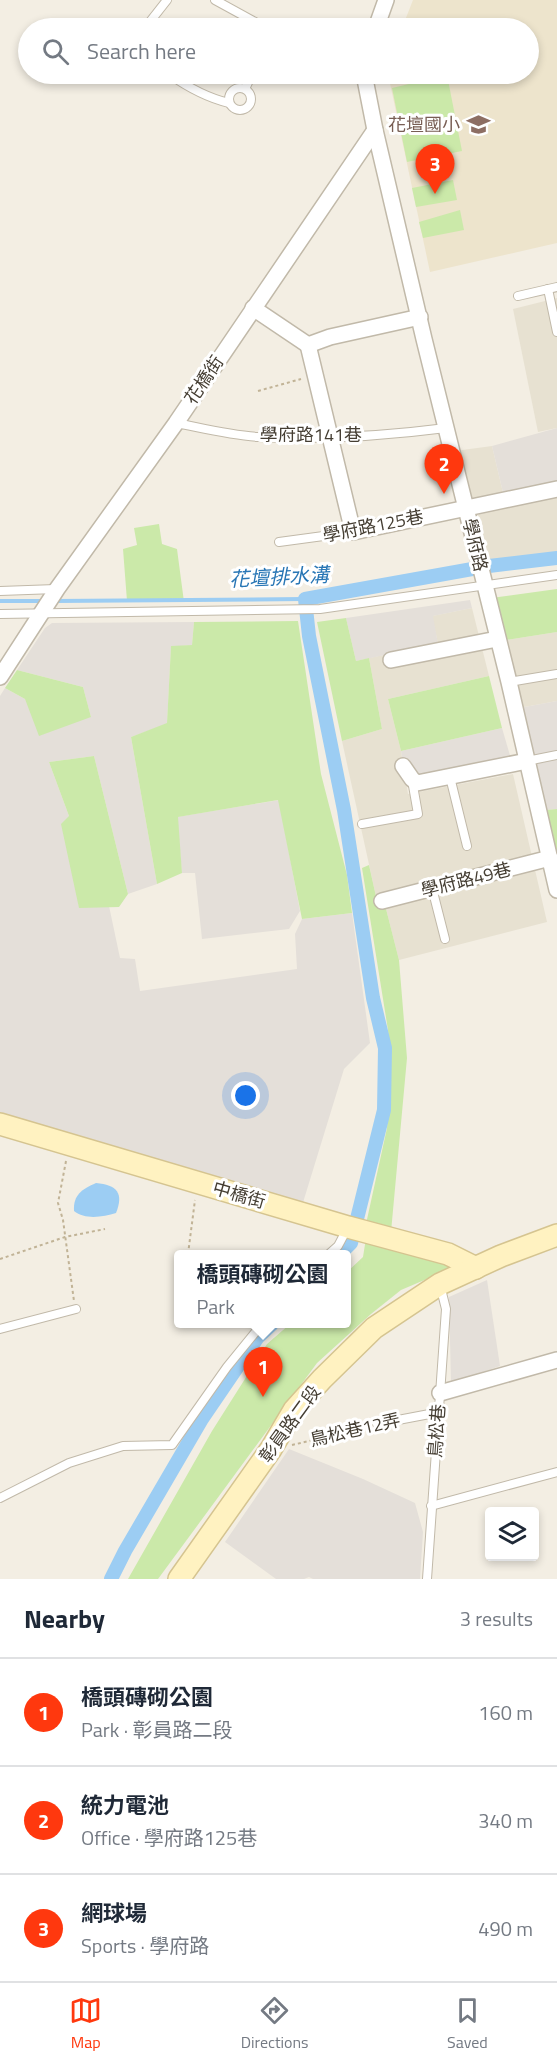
<!DOCTYPE html>
<html lang="en">
<head>
<meta charset="utf-8">
<style>
	body { margin:0; font-family:"Titillium Web","Noto Sans TC",sans-serif; background:#f6f6f7; color:#1f2937 }
	.controls { position:absolute; right:18px; bottom:18px; display:grid; overflow:hidden; border-radius:6px; box-shadow:0 3px 9px #0003 }
	.controls button { width:54px; height:54px; display:grid; place-items:center; padding:0; border:0; border-bottom:2px solid #e0e1e3; background:#fff; color:#1f2937; font:30px sans-serif }
	.you { position:absolute; left:246px; top:1096px; width:21px; height:21px; margin:-15px; border:4px solid #fff; border-radius:50%; background:#1a73e8; box-shadow:0 0 0 9px #1a73e833 }
	.badge { display:grid; place-items:center; width:39px; height:39px; border-radius:50%; background:#ff380e; color:#fff; font-size:20px; font-weight:700 }
	.pin { position:absolute; translate:-50% -50px; filter:drop-shadow(0 2px 3px #0008) }
	.pin::after { content:''; position:absolute; top:32px; width:21px; height:18px; background:inherit; clip-path:polygon(0 0,100% 0,50% 100%) }
	.popup { position:absolute; left:174px; top:1250px; width:177px; height:78px; box-sizing:border-box; display:grid; place-content:center; border-radius:6px; background:#fff; filter:drop-shadow(0 2px 4px #0005); font-size:20px; white-space:nowrap; color:#747a83 }
	.popup b { font-size:22px; color:#1f2937 }
	.popup::after { content:''; position:absolute; left:50%; top:100%; margin-left:-12px; border:12px solid transparent; border-top-color:#fff }
	.list { margin:0; padding:0; list-style:none }
	h2 { display:flex; justify-content:space-between; align-items:center; height:78px; margin:0; padding:0 24px; font-size:26px }
	h2 small { font-size:20px; font-weight:400; color:#747a83 }
	.list li { display:grid; grid-template-columns:39px 1fr auto; gap:18px; align-items:center; box-sizing:border-box; height:108px; padding:0 24px; border-top:2px solid #e0e1e3 }
	.list b { display:block; font-size:22px; white-space:nowrap }
	.list p { margin:0; font-size:20px; white-space:nowrap; color:#747a83 }
	.list em { font-size:20px; font-style:normal; color:#747a83 }
	.icon { flex:none; width:33px; height:33px; fill:none; stroke:currentColor; stroke-width:2; stroke-linecap:round; stroke-linejoin:round }
	.map { position:relative; flex:none; width:557px; height:1579px; overflow:hidden }
	.search { position:absolute; background:#fff; box-shadow:0 3px 9px #0003; left:18px; right:18px; top:18px; height:66px; display:flex; align-items:center; gap:15px; box-sizing:border-box; padding:0 21px; border-radius:33px; color:#747a83; font-size:22px }
	.sheet { height:402px; background:#fff }
	nav { display:flex; justify-content:space-around; align-items:center; box-sizing:border-box; height:84px; border-top:2px solid #e0e1e3; background:#fff; font-size:16px; color:#747a83 }
	nav a { display:grid; justify-items:center; gap:3px }
	nav .on { color:#ff380e }
	.map>svg:first-child { display:block }
</style>
</head>
<body>
<div class="map">
<svg width="557" height="1579" viewBox="0 0 557 1579">
	<rect width="100%" height="100%" fill="#f3eee3"/>
	<g fill="#e7e1d1">
		<path d="M557,298V428L538,432L513,309Z"/>
		<path d="M492,446L504,497L473,504L464,498L455,451Z"/>
		<path d="M557,497V554L482,566L472,525L479,514Z"/>
		<path d="M472,608L489,676L388,699L401,751L408,794L513,774L547,922L399,960L384,901H377L342,741L382,729L369,658L438,644L432,616Z"/>
		<path d="M557,632V701L519,708L506,640Z"/>
	</g>
	<g fill="#e4dfd9">
		<path d="M557,428V485L504,497L492,446Z"/>
		<path d="M470,600L472,608L433,616L438,644L356,661L346,618Z"/>
		<path d="M194,622L192,645L171,647L167,724L131,737L157,884L128,894L94,756L49,762L69,816L79,907L109,906L120,958L135,959L140,991L297,969L295,934L302,919L352,913L370,1043L344,1069L301,1209L0,1120V696L5,688L25,699L91,717L83,687L17,670L45,628L52,623Z"/>
		<path d="M557,701V809L546,810L519,708Z"/>
		<path d="M502,728L511,759L406,782L401,751Z"/>
		<path d="M279,800L300,911L289,929L202,939L195,873H182L177,817Z"/>
		<path d="M487,1280L500,1366L451,1383L449,1297Z"/>
		<path d="M289,1449L363,1479L415,1503L423,1532L420,1579H313L309,1577L304,1579H276L225,1542Z"/>
	</g>
	<path fill="#ede4cc" d="M413,0H557V243L430,272L388,74H528V28H402Z"/>
	<g fill="#cbe9a9">
		<path d="M447,75L462,151L407,162L392,88Z"/>
		<path d="M453,180L457,200L416,207L412,188Z"/>
		<path d="M460,210L464,230L423,238L419,222Z"/>
		<path d="M159,524L162,544L177,549L184,602L127,601L123,549L137,545L134,528Z"/>
		<path d="M557,589V632L506,640L491,598Z"/>
		<path d="M346,618L356,661L369,658L382,729L342,741L317,622Z"/>
		<path d="M298,621L321,774L347,875L352,913L302,919L278,800L178,817L182,873L157,884L131,737L167,723L171,646L192,645L194,622Z"/>
		<path d="M17,670L83,687L91,717L39,736L25,699L5,688Z"/>
		<path d="M489,676L502,728L401,751L388,699Z"/>
		<path d="M94,756L128,894L119,907L79,908L61,824L69,816L49,762Z"/>
		<path d="M557,809V859L546,810Z"/>
		<path d="M369,865L377,901H384L399,960L407,1058L391,1232L366,1224L387,1128L390,1075L388,1030L362,868Z"/>
		<path d="M366,1238L455,1267L401,1290L371,1314L317,1363L158,1579H128L212,1431L267,1344L290,1324H347V1272L363,1257Z"/>
	</g>
	<path fill="#9ccdf3" d="M96,1183C117,1185 124,1193 116,1213C103,1217 85,1220 74,1211C73,1195 82,1189 96,1183Z"/>
	<g fill="none" stroke-linecap="round" stroke-linejoin="round">
		<g stroke="#9ccdf3" stroke-width="4">
			<path d="M0,601H44"/>
			<path d="M55,601L305,599"/>
		</g>
		<g stroke="#9ccdf3" stroke-width="14">
			<path d="M340,1254L351,1243L384,1110L385,1048L373,998L344,810L309,636L305,599L489,566L557,558"/>
			<path d="M111,1579L125,1551L202,1419L258,1337L272,1324"/>
		</g>
		<defs>
			<g id="lane">
				<path d="M215,0L266,28"/>
				<path d="M145,28L167,0"/>
				<path d="M169,74C186,86 208,98 229,103"/>
				<circle cx="240" cy="99" r="11"/>
				<path d="M245,89L252,74"/>
				<path d="M548,289L557,332"/>
				<path d="M518,296L557,287"/>
				<path d="M176,423C202,428 230,435 258,437C320,440 384,436 446,428"/>
				<path d="M279,542L353,532"/>
				<path d="M0,591L56,589"/>
				<path d="M0,614L320,609L557,575"/>
				<path d="M509,682L557,674"/>
				<path d="M527,761L557,755"/>
				<path d="M450,777L467,846"/>
				<path d="M362,824L418,814L412,780"/>
				<path d="M432,888L445,939"/>
				<path d="M329,1254L338,1246L347,1229"/>
				<path d="M0,1329L76,1309"/>
				<path d="M377,1424L440,1412"/>
				<path d="M0,1498L69,1463L123,1446L172,1445L227,1367L262,1324"/>
				<path d="M431,1506L557,1472"/>
				<path d="M427,1579L446,1309L440,1285"/>
			</g>
			<g id="street">
				<path d="M376,28L386,0"/>
				<path d="M364,74L375,130L424,339L509,682L557,890"/>
				<path d="M253,308L308,345"/>
				<path d="M308,345L353,532L557,489"/>
				<path d="M308,345L330,337L420,317"/>
				<path d="M391,660L497,639"/>
				<path d="M0,677L57,589L176,423L375,130"/>
				<path d="M403,766L412,779L417,783L527,761"/>
				<path d="M382,901L550,858"/>
				<path d="M440,1393L557,1360"/>
			</g>
			<g id="secondary">
				<path d="M0,1124L348,1227L448,1254L476,1268"/>
				<path d="M179,1579L271,1449L294,1410L322,1379L374,1328L440,1284L501,1256L557,1235"/>
			</g>
		</defs>
		<use href="#lane" stroke="#c1b9a9" stroke-width="10"/>
		<use href="#street" stroke="#c1b9a9" stroke-width="18"/>
		<use href="#secondary" stroke="#d5c490" stroke-width="24"/>
		<g stroke="#c1b396" stroke-width="2" stroke-dasharray="3 3" stroke-linecap="butt">
			<path d="M258,391L301,379"/>
			<path d="M66,1161L58,1203L63,1220L74,1301"/>
			<path d="M188,1254L195,1200"/>
			<path d="M0,1259L65,1237L105,1229"/>
			<path d="M292,1445L368,1427"/>
		</g>
		<use href="#lane" stroke="#fff" stroke-width="8"/>
		<use href="#street" stroke="#fff" stroke-width="15"/>
		<use href="#secondary" stroke="#fff2c1" stroke-width="21"/>
	</g>
	<defs>
		<symbol id="school-bare" viewBox="-9 -9 18 18"><path d="M0-5L7-2L0 1L-7-2ZM-4 1L0 2.5L4 1V4Q0 6-4 4Z" fill="#8d6e63" stroke="#fff" stroke-width="2.5" paint-order="stroke"/></symbol>
	</defs>
	<g fill-rule="evenodd">
		<use href="#school-bare" x="462" y="108" width="33" height="33"/>
	</g>
	<g text-anchor="middle" stroke-width="6" stroke-linejoin="round" paint-order="stroke">
		<g font-size="18" fill="#785e54" stroke="#fff" text-anchor="end">
			<text x="460" y="131">花壇國小</text>
		</g>
		<g font-size="18" fill="#453e33" stroke="#fff">
			<text transform="translate(204 380) rotate(-56)" y="6">花橋街</text>
			<text x="311" y="441">學府路141巷</text>
			<text transform="translate(373 526) rotate(-11)" y="6">學府路125巷</text>
			<text transform="translate(475 545) rotate(77)" y="6">學府路</text>
			<text transform="translate(466 880) rotate(-14)" y="6">學府路49巷</text>
			<text transform="translate(239 1195) rotate(16)" y="6">中橋街</text>
			<text transform="translate(290 1424) rotate(-54)" y="6">彰員路二段</text>
			<text transform="translate(355 1430) rotate(-13)" y="6">鳥松巷12弄</text>
			<text transform="translate(437 1431) rotate(-86)" y="6">鳥松巷</text>
		</g>
		<g font-size="20" font-style="italic" fill="#2876b5" stroke="#fff">
			<text transform="translate(279 577) rotate(-3)" y="7">花壇排水溝</text>
		</g>
	</g>
</svg>
<div class="controls">
<button><svg class="icon" aria-label="layers" viewBox="0 0 24 24"><path d="M12 4l9 5-9 5-9-5zM3 14l9 5 9-5"/></svg></button>
</div>
<div class="you"></div>
<div class="pin badge" style="left:263px;top:1397px">1</div>
<div class="popup"><b>橋頭磚砌公園</b>Park</div>
<div class="pin badge" style="left:444px;top:494px">2</div>
<div class="pin badge" style="left:435px;top:194px">3</div>
<div class="search"><svg class="icon" aria-label="search" viewBox="0 0 24 24"><circle cx="10" cy="10" r="6"/><path d="M15 15l6 6"/></svg>Search here</div>
</div>
<section class="sheet">
<h2>Nearby<small>3 results</small></h2>
<ul class="list">
<li><span class="badge">1</span><div><b>橋頭磚砌公園</b><p>Park · 彰員路二段</p></div><em>160 m</em></li>
<li><span class="badge">2</span><div><b>統力電池</b><p>Office · 學府路125巷</p></div><em>340 m</em></li>
<li><span class="badge">3</span><div><b>網球場</b><p>Sports · 學府路</p></div><em>490 m</em></li>
</ul>
</section>
<nav>
<a class="on"><svg class="icon" aria-label="map" viewBox="0 0 24 24"><path d="M3 6l6-2 6 2 6-2v14l-6 2-6-2-6 2zM9 4v14M15 6v14"/></svg>Map</a>
<a><svg class="icon" aria-label="directions" viewBox="0 0 24 24"><path d="M12 3l9 9-9 9-9-9zM9 14v-3h6M13 9l2 2-2 2"/></svg>Directions</a>
<a><svg class="icon" aria-label="saved" viewBox="0 0 24 24"><path d="M7 4h10v16l-5-4-5 4z"/></svg>Saved</a>
</nav>
</body>
</html>
